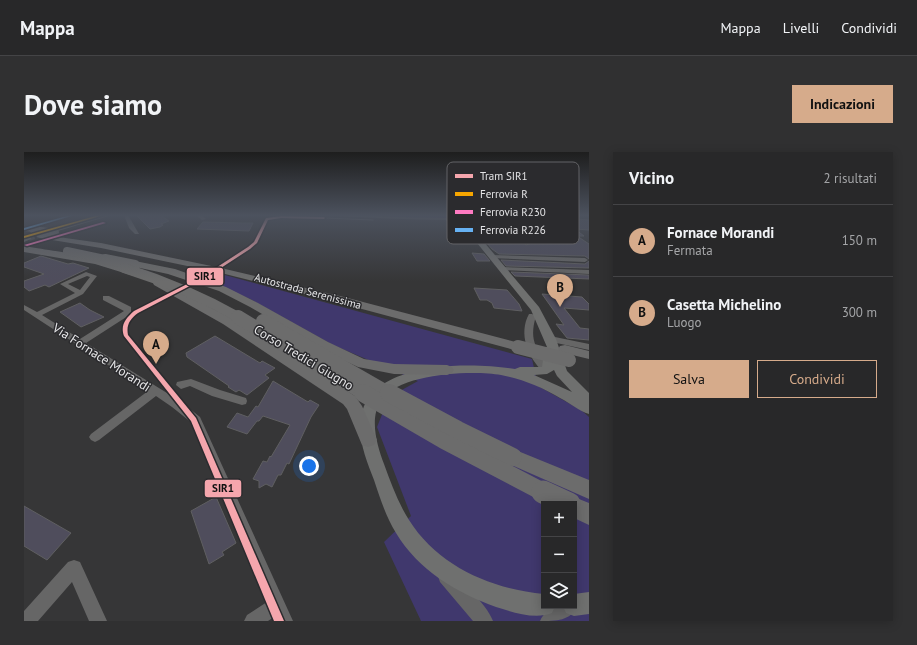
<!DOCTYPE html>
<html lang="it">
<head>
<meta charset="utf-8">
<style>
	body { margin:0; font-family:"PT Sans",sans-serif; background:#303031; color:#f1f3f6 }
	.controls { position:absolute; right:12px; bottom:12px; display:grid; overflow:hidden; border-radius:0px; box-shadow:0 2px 10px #0003 }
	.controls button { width:36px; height:36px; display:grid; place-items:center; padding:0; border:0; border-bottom:1px solid #444446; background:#282829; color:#f1f3f6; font:20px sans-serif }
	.you { position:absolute; left:285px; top:314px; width:14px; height:14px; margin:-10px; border:3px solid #fff; border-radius:50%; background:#1a73e8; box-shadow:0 0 0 6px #1a73e833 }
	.badge { display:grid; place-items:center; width:26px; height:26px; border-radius:50%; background:#d6ab8b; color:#111; font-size:13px; font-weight:700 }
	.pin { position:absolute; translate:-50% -33px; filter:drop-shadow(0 1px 2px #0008) }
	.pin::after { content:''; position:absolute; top:21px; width:14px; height:12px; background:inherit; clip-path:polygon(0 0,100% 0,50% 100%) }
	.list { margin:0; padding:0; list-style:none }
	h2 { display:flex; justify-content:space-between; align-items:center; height:52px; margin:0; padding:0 16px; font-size:17px }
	h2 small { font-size:13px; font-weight:400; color:#a5a6a8 }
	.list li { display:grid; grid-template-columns:26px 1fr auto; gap:12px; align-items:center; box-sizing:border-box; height:72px; padding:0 16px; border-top:1px solid #444446 }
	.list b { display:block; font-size:15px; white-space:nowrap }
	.list p { margin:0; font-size:13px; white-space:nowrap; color:#a5a6a8 }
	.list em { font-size:13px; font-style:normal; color:#a5a6a8 }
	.actions { display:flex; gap:8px; padding:12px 16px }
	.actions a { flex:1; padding:9px 0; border:1px solid #d6ab8b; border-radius:0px; text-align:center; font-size:14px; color:#d6ab8b }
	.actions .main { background:#d6ab8b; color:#111 }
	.icon { flex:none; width:22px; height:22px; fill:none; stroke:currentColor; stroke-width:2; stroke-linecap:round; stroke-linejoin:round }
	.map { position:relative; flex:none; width:565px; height:469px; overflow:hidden; border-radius:0px }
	header { display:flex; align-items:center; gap:24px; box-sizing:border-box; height:56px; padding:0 20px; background:#282829; border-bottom:1px solid #444446 }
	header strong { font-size:19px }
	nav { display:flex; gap:22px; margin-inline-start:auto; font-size:14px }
	.intro { display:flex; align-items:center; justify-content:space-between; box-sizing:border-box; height:96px; padding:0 24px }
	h1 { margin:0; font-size:28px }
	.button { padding:10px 18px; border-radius:0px; background:#d6ab8b; color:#111; font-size:14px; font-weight:700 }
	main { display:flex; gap:24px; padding:0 24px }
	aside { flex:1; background:#282829; border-radius:0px; box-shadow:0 2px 10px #0003 }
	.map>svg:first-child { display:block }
</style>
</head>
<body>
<header>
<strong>Mappa</strong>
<nav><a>Mappa</a><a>Livelli</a><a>Condividi</a></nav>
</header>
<div class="intro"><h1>Dove siamo</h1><a class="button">Indicazioni</a></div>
<main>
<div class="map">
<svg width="565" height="469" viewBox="0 0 565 469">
	<rect width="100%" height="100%" fill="#363637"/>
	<g fill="#40386d" fill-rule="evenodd">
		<path d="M356,63L429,64C409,70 377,66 356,63Z"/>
		<path d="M197,122L508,207L514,234L557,258L565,265V469H397L360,390L387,364L353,275L365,245L394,229L309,193L226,147L184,129ZM520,352H550V454H520Z"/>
	</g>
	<g fill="#4f4d5c" stroke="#5f5f61">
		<path d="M112,63H136L145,69L137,72L139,73L136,75L126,77Z"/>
		<path d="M472,63H499L565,68V78L551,77L560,84H553L565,92V107L561,104L475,102L468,97L458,85L494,86L502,93L508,91L496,80L455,79L449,72L455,73L454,71H473L466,64Z"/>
		<path d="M179,70L218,71H229L225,79L173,77Z"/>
		<path d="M448,101L460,102L466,109H453Z"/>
		<path d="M17,104L44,112L49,111L65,116L25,135L21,133L5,139L0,135V129L20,122L0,115V111Z"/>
		<path d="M477,108L561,112L565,109V116L482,114Z"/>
		<path d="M487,120L565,123V127L491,124Z"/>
		<path d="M450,136L483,138L495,152L498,159L470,156L468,151L463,148H456Z"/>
		<path d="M518,142L558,145L565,152V158L540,156L556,176L565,177V188L543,186L532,172L540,173Z"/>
		<path d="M56,151L66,158L80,165L57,175L36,160Z"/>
		<path d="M191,184L236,211L238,209L251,216L241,223L245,226L223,243L215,238L212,240L204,235L205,234L163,205L162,201Z"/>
		<path d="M249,229L284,250L286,248L295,253L287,265L265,312L263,311L257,323H254L248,335L242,332L235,336V329L229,327L239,309L243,310L246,304L247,305L266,273L239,264L235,269H233L223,282L203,275L213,261L224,265L232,254L234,255Z"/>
		<path d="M192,345L212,391L198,400L200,403L185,412L167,359Z"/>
		<path d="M0,354L47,381L23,408L0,394Z"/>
	</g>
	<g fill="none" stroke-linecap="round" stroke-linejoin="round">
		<path stroke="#505051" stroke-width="5.5" stroke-dasharray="5.5 2.5" stroke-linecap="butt" d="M5,86L25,80"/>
		<g fill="#666" fill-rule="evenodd">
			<path d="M81,63H88L34,79L29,78Z"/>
			<path d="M100,63H104L115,82H111L105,76Z"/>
			<path d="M172,63H177L182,67L178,68Z"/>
			<path d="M304,63C344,63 384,66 424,66L426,67L424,68C385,68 345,65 306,64Z"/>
			<path d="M449,80L496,81L507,91L502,92L495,85L447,83V81Z"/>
			<path d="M5,84L7,85V87L0,90V86Z"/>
			<path d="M468,103L561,106L564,108L561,110L466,106V104Z"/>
			<path d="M478,115L565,118V122L476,118L475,117Z"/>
			<path d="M62,120L73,124L59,142L18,163L56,187L100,159L79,148V144H85L107,155V162L62,191L156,249L176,265L269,469H251L250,465L244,469H220L223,463L243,450L168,271L148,255L132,244L75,288L71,290L67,288L65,285L67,282L124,239L0,158V153L13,160L51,141L36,132ZM63,124L66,125L56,138L44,132Z"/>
			<path d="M505,162H508L512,164C504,190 514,199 527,218L525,220H519C504,205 494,182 505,162Z"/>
			<path d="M526,184L565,192V198L523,189L522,187Z"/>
			<path d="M167,227L196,238L222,246L223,249L222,252L218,253L188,244L166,234L157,237L152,233L153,230Z"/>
			<path d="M50,408L56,410L83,469H65L48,430L14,469H0V459L44,410Z"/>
			<path d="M422,416L428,418C440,435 461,449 469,469H449L416,430L414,424L416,418Z"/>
			<path d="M550,448L553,454C547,469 532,469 516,469C523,454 536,454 550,454Z"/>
		</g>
		<g fill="#6f706f" fill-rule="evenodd">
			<path d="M431,63H437L515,155L532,187L543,219L565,241V262C555,259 546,251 536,246C518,235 498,227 477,223C448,218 376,221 357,248C345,267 353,293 360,312C367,331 374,351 385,368C414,414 467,437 520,442V454H531L528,461C511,468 488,460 472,455C433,441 394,418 372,381C362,365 356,346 350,328C342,307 332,284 338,261C350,208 450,210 491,217L496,215H518L519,208L515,198L517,195H523L507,158L441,76L424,70L421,67L424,65L437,70ZM530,218L533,224L548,240L510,223L523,222Z"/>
			<path d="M565,440V462L550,464L542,461L539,454H550V442Z"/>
		</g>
		<g fill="#6c6c6c" fill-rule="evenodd">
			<path d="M0,75L10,76L14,78L10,80L0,79Z"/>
			<path d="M13,82L77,91L197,116L320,145L499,192L501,195L499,198L494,199L312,150L197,121L77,96L16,86L12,84Z"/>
			<path d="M0,94C21,98 106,108 118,122L113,125L71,112L0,100Z"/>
			<path d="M96,106L151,117L202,135L234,151L304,190L340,207L370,212L423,213L428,215L430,218L428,221L423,223L370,222L334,215L304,201L226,155L195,139L144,122L93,111L91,109L93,107Z"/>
			<path d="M134,128L207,166L331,244L338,254L353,288L350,293L344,295L338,293L323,257L319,252L199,172L130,133L129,131L130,129Z"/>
			<path d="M541,193L565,199V207L536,200L534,197L536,194Z"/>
			<path d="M489,297L565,328V347L483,311L480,305L483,299Z"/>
			<path d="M550,345L565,351V373L550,366V352H541L543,348Z"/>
		</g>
		<path stroke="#6e6f6f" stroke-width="1" d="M300,66L349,68"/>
		<g stroke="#6c6c6c" stroke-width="8">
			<path d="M10,78L31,81"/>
			<path d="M43,99L86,108"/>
		</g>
		<g stroke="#6c6c6c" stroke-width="10">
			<path d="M81,107L111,113"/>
			<path d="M100,116C141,129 179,145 216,166"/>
		</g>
		<g stroke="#6c6c6c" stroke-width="14">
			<path d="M214,165L341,242"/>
			<path d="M239,169L366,242"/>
			<path d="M494,195L545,208"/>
		</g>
		<g stroke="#6c6c6c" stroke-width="18">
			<path d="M339,241L420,288L521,341"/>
			<path d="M365,241L434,278L489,305"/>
		</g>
		<path stroke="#6c6c6c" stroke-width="23" d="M519,340L545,352"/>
		<defs>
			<path id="rail-1" d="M75,63H80L0,86V84Z"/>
			<path id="rail-2" d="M79,70L82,71L3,94L0,93Z"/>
			<path id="rail-3" d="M46,63H51L0,78V76Z"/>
		</defs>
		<use href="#rail-1" stroke="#2b2b2e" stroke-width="3"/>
		<use href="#rail-2" stroke="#2b2b2e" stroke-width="3"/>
		<use href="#rail-3" stroke="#2b2b2e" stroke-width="3"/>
		<use href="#rail-1" fill="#f7a600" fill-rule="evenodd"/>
		<use href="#rail-2" fill="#fe7ac1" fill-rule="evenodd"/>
		<use href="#rail-3" fill="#66b1f2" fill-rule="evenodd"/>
		<defs>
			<path id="tram-1" d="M257,64L300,65L301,66L300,67L257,66L244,68L233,91L226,97L183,125L114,161C106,167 102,173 104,183L172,266L260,469H250L167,269L100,184C96,173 102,166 110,159L181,123L224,95L230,90L242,66Z"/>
		</defs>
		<use href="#tram-1" stroke="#2b2b2e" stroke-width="3"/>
		<use href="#tram-1" fill="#f5a6ad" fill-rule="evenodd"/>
	</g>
	<linearGradient id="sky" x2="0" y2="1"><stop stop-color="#1e1e1e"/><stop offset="0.49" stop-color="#4c525e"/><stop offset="1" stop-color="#4c525e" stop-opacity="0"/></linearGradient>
	<rect width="565" height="129" fill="url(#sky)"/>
	<g text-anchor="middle" stroke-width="3" stroke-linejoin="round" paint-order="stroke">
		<g font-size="11" fill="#e5e5e7" stroke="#2b2b2e">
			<text transform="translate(284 139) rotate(15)" y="4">Autostrada Serenissima</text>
		</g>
		<g font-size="13" fill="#e5e5e7" stroke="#2b2b2e">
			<text transform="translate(78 205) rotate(33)" y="5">Via Fornace Morandi</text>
			<text transform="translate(280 205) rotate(31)" y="5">Corso Tredici Giugno</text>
		</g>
	</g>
	<rect x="423" y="10" width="132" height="82" rx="6" fill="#2b2b2e" stroke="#636366" stroke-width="1"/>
	<rect x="431" y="22" width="18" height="4" fill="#f5a6ad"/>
	<rect x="431" y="40" width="18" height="4" fill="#f7a600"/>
	<rect x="431" y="58" width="18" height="4" fill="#fe7ac1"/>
	<rect x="431" y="76" width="18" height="4" fill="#66b1f2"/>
	<g font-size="11" fill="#e5e5e7">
		<text x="456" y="28">Tram SIR1</text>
		<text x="456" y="46">Ferrovia R</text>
		<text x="456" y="64">Ferrovia R230</text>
		<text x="456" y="82">Ferrovia R226</text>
	</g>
	<g stroke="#2b2b2e" stroke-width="1.5">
		<rect x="162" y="115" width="38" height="19" rx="4" fill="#f5a6ad"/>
		<rect x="180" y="327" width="38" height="19" rx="4" fill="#f5a6ad"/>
	</g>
	<g font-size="11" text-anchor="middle" font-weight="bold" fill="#111">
		<text x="181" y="128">SIR1</text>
		<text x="199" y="340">SIR1</text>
	</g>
</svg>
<div class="controls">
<button>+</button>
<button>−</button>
<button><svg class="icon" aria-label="layers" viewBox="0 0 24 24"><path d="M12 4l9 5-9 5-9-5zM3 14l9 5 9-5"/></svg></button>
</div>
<div class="you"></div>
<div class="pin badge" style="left:132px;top:212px">A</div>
<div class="pin badge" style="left:536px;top:155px">B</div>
</div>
<aside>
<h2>Vicino<small>2 risultati</small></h2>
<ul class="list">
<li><span class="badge">A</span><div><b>Fornace Morandi</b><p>Fermata</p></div><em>150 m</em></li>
<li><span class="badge">B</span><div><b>Casetta Michelino</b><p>Luogo</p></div><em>300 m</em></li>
</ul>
<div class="actions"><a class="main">Salva</a><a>Condividi</a></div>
</aside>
</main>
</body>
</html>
